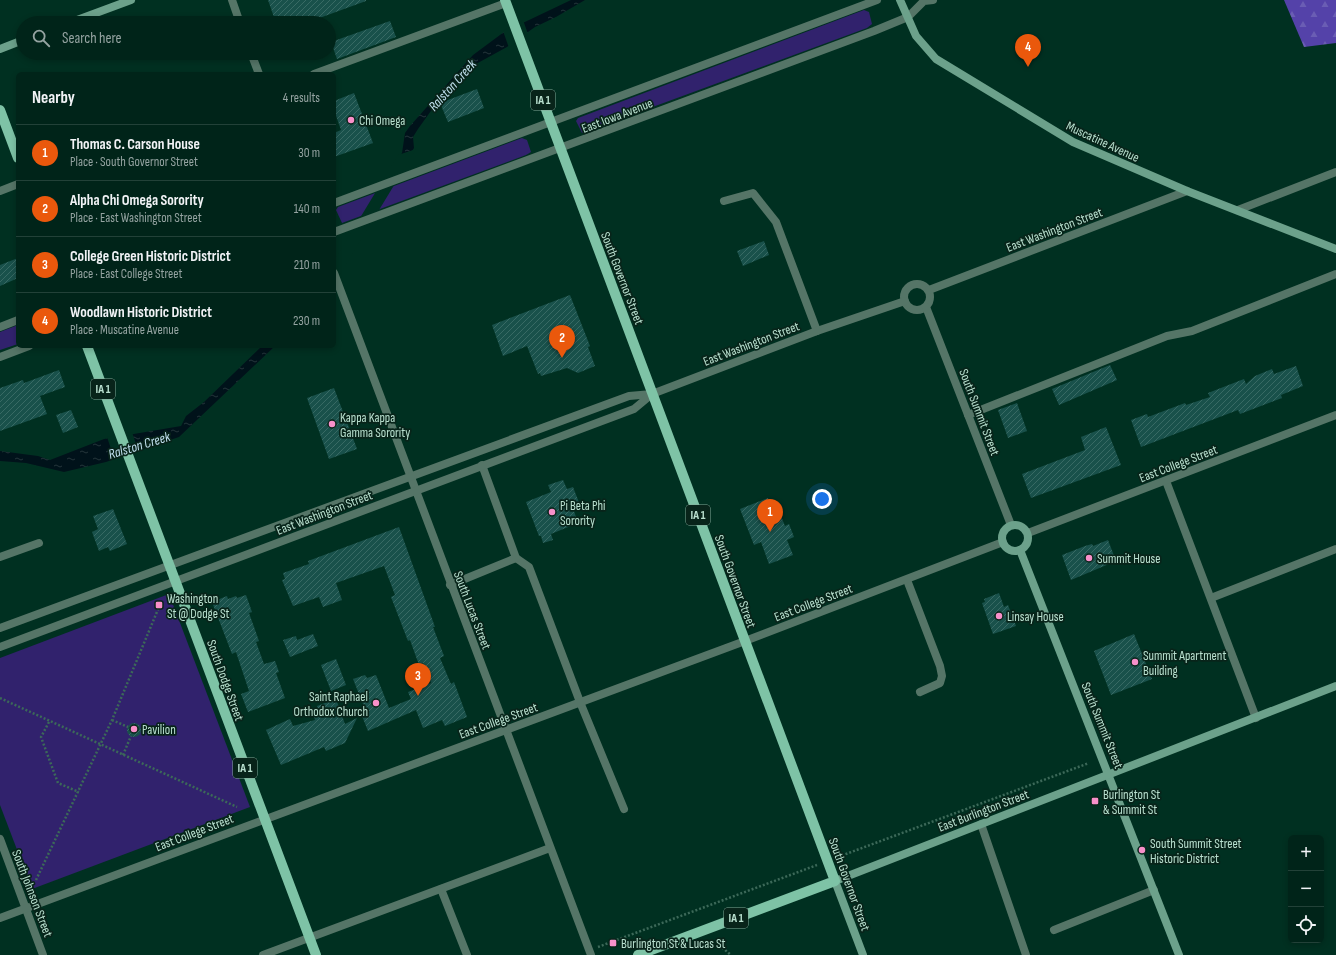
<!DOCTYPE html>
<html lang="en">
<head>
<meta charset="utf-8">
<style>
	body { margin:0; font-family:"Sofia Sans Condensed",sans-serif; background:#0e3026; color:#f1f3f6 }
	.controls { position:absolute; right:12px; bottom:12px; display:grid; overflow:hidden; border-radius:6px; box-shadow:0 2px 6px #0003 }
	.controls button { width:36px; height:36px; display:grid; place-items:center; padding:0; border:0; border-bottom:1px solid #224138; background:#002419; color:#f1f3f6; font:20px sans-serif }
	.you { position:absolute; left:822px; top:499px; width:14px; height:14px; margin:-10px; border:3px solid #fff; border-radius:50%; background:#1a73e8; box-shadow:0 0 0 6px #1a73e833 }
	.badge { display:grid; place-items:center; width:26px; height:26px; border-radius:50%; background:#ea580c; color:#fff; font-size:13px; font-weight:700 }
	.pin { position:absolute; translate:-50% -33px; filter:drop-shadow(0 1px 2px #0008) }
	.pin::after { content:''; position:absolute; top:21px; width:14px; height:12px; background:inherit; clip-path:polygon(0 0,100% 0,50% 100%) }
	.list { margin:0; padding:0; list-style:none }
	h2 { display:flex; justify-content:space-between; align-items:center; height:52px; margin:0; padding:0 16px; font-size:17px }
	h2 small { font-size:13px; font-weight:400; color:#95a4a2 }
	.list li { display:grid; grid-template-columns:26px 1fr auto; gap:12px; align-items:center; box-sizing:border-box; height:56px; padding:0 16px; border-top:1px solid #224138 }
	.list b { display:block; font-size:15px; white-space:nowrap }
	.list p { margin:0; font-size:13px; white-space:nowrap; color:#95a4a2 }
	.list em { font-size:13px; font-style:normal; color:#95a4a2 }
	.icon { flex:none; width:22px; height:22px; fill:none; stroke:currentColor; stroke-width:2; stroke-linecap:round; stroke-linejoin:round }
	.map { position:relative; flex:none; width:1336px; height:955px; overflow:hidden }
	.search { position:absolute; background:#002419; box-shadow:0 2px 6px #0003; left:16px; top:16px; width:320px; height:44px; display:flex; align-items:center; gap:10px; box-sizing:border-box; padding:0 14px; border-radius:22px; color:#95a4a2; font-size:15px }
	.panel { position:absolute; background:#002419; box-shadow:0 2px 6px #0003; left:16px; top:72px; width:320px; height:276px; border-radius:6px }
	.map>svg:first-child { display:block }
</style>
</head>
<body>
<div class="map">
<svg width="1336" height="955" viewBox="0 0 1336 955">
	<defs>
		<pattern id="forest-firs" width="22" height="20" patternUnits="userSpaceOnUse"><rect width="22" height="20" fill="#5442a9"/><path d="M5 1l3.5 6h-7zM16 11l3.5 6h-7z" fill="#6a5db4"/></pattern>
		<pattern id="water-ripples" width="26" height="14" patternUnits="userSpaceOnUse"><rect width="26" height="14" fill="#00121a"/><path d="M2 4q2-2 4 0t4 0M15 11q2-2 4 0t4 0" fill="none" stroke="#23343a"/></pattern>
		<pattern id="building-hatch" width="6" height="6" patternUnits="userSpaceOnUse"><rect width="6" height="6" fill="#19514b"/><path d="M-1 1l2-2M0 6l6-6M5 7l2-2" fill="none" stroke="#386a64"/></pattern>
	</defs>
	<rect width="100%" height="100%" fill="#003021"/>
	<g fill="#31226d">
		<path d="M864,10L869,12L872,24L867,28L582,133L576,121L578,118Z"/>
		<path d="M522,138L527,140L531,152L526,155L342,223L336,210L338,207Z"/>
		<path d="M18,325V344L0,350V332Z"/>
		<path d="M169,594L250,807L32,889L0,805V658Z"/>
	</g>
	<path fill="url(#forest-firs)" d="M1284,0H1336V43L1304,47Z"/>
	<g fill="url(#water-ripples)">
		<path d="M571,0H585L556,17L535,27L507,47L476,64L438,101L418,129L413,137L414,148L334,280V265L402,153L405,133L410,126L473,55L504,32Z"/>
		<path d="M262,346H275L179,437L106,462L64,472L26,463L0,461V451L38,456L50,460L104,439L181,426L186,416L204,402Z"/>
	</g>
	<g fill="#003021">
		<path d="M523,20L528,34L509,48L503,31Z"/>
		<path d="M416,149L336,281L334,282V261L398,155Z"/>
		<path d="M132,432L139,453L115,461L107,437Z"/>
	</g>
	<g fill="url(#building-hatch)">
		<path d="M268,0H366V1L314,20L315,23H276Z"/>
		<path d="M390,21L396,37L337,59L331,42Z"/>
		<path d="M477,89L484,108L448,122L440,103Z"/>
		<path d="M354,93L373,143L334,157V133L341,130L334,110V101Z"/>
		<path d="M764,241L769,255L743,266L737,251Z"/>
		<path d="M18,258V278L0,286V265Z"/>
		<path d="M570,295L590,346L588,347L595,366L578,373L567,368L541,376L540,373L538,374L527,346L503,356L492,325Z"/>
		<path d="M1110,365L1117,380L1059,405L1052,389Z"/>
		<path d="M1296,366L1303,386L1281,395L1282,398L1240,414L1238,410L1141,447L1131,420L1147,414L1148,417L1185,403L1186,405L1210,397L1208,393L1244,379L1246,384L1255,376L1272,369L1274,374Z"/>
		<path d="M59,370L65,387L40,396L47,414L0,431V388L23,380L24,383Z"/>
		<path d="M334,388L357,449L329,459L307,398Z"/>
		<path d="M1017,403L1027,431L1008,438L998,410Z"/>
		<path d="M71,410L78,427L63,433L56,415Z"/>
		<path d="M1106,427L1121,465L1031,498L1022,474L1085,450L1081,437Z"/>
		<path d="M563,480L567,489L573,487L580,505L573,508L578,523L551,534L553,540L543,543L541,536H539L526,502L551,492L548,485Z"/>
		<path d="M768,498L770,503L775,501L785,526L789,524L794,537L787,540L793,555L769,564L761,542L754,545L740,509Z"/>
		<path d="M113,509L127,544L110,551L108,547L99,551L92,532L98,529L93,516Z"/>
		<path d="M399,527L435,627H433L444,656L440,658L451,684L454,682L467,717L445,726L442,720L423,728L416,710L368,731L362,716L367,714L353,679L365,675L367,678L376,675L389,708L411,699L408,692L431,683L423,663L419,665L410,640L408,641L391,597L395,595L384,566L336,583L342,600L323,607L319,597L293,606L282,580L285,579L283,573L309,564L308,561Z"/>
		<path d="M1108,540L1116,561L1071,580L1062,555L1085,546L1092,544L1093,546Z"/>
		<path d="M999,593L1004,607L1008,605L1016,626L993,634L982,603L985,602L984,599Z"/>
		<path d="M246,595L252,612L249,613L259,641L256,642L264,664L275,661L279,672L276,673L285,698L248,712L241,694L249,691L236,652L232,654L212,602L227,596L228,599L236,596L237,598Z"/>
		<path d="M313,634L318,646L290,657L283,640L296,636L297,640Z"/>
		<path d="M1134,634L1152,679L1111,695L1094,651Z"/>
		<path d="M336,659L346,685L331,691L321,665Z"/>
		<path d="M336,699L345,724L357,718L345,743L326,751L324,747L281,765L266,730L290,719L293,726L315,720L313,713L318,711L317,706Z"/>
		<circle cx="134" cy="730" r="7"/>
	</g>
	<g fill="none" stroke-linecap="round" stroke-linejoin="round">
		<g stroke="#3c6959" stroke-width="2.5" stroke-dasharray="2 2" stroke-linecap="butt">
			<path d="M0,698L237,807"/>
			<path d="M112,720L128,727"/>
			<path d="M49,722L41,737L58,783L79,792"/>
			<path d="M123,755L131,736"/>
			<path d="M838,857L1089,763"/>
			<path d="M36,880L112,720L159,607"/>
			<path d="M719,945L731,955"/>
			<path d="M598,947L817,865"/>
		</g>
		<g stroke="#557567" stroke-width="8">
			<path d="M314,74L506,3"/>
			<path d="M0,191L18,184"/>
			<path d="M724,201L753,193L776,222L817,331"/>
			<path d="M968,415L1167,336L1192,331L1336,274"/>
			<path d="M1166,481L1256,718"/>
			<path d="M0,557L39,543"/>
			<path d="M516,558L529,567L580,702L624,809"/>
			<path d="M907,580L940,666L942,676L940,683L920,692"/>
			<path d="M450,585L516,558L482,465"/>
			<path d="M1211,598L1336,549"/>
			<path d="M981,824L1026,955"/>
			<path d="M441,889L467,955"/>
			<path d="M1054,930L1154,890"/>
			<path d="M263,955L550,848"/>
		</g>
		<g stroke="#557567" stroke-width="8">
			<path d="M232,0L240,23"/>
			<path d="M251,53L259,74"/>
			<path d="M334,203L877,0"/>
			<path d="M1238,210L1336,172"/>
			<path d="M334,232L874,31L908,17L924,1L933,0"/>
			<path d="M334,273L591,955"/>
			<circle cx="917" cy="297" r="13"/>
			<path d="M929,290L1187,191"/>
			<path d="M926,307L1011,525"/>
			<path d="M0,327L18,320"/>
			<path d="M0,357L29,346"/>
			<path d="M1028,533L1336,415"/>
			<path d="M0,628L629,396L652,394L817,331L905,301"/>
			<path d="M0,647L634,409L652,394"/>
			<path d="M0,839L43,955"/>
			<path d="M0,918L745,641L1003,542"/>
		</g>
		<g stroke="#6ca18b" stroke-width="8">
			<path d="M900,0L916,36L936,59L1073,142L1187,191L1336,249"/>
			<path d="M69,23L131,0"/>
			<path d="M0,49L23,40"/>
			<circle cx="1015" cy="538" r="13"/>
			<path d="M1020,550L1179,955"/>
			<path d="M863,955L835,881L1336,686"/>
		</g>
		<g stroke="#7ec3a6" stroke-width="10">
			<path d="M505,0L835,881L638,955"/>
			<path d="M0,110L18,158"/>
			<path d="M87,346L316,955"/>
		</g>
	</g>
	<g fill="#f890ca" stroke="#08241a" stroke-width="1.5">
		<circle cx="351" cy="120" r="4"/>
		<circle cx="332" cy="424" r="4"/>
		<circle cx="552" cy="512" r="4"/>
		<circle cx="1089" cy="558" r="4"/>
		<rect x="155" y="601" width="8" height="8" rx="2"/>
		<circle cx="999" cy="616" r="4"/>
		<circle cx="1135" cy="662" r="4"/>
		<circle cx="376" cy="703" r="4"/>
		<circle cx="134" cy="729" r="4"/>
		<rect x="1091" y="797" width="8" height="8" rx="2"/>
		<circle cx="1142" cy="850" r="4"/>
		<rect x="609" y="939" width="8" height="8" rx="2"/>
	</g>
	<g text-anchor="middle" stroke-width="3.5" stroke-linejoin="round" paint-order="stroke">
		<g fill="#08241a" stroke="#84a899" stroke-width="1">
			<rect x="531" y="90" width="24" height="20" rx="3"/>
			<rect x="91" y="379" width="24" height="20" rx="3"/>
			<rect x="686" y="505" width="24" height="20" rx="3"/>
			<rect x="233" y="758" width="24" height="20" rx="3"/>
			<rect x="724" y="908" width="24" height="20" rx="3"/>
		</g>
		<g font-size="12" font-weight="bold" fill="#b9e0cf">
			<text x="543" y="104">IA 1</text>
			<text x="103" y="393">IA 1</text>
			<text x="698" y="519">IA 1</text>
			<text x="245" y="772">IA 1</text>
			<text x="736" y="922">IA 1</text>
		</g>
		<g font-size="13" fill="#b9e0cf" stroke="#08241a">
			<text transform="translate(617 115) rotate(-21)" y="5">East Iowa Avenue</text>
			<text transform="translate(1103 141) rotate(25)" y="5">Muscatine Avenue</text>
			<text transform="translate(1054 229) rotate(-21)" y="5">East Washington Street</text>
			<text transform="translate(623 278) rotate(69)" y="5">South Governor Street</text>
			<text transform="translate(751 343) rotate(-21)" y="5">East Washington Street</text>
			<text transform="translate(980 412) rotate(69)" y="5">South Summit Street</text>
			<text transform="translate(1178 463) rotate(-21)" y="5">East College Street</text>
			<text transform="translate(324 512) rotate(-21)" y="5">East Washington Street</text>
			<text transform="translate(736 581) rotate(70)" y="5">South Governor Street</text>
			<text transform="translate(813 602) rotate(-21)" y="5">East College Street</text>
			<text transform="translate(473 610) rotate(69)" y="5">South Lucas Street</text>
			<text transform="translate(226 680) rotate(70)" y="5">South Dodge Street</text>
			<text transform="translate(498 720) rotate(-20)" y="5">East College Street</text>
			<text transform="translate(1103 725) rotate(68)" y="5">South Summit Street</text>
			<text transform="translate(983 810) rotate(-21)" y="5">East Burlington Street</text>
			<text transform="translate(194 832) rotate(-21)" y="5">East College Street</text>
			<text transform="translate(850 884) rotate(70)" y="5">South Governor Street</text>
			<text transform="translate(33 893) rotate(69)" y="5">South Johnson Street</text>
		</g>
		<g font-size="13" fill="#b9e0cf" stroke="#08241a" text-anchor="start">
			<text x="359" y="125">Chi Omega</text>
			<text x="340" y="422">Kappa Kappa<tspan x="340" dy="15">Gamma Sorority</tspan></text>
			<text x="560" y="510">Pi Beta Phi<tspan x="560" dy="15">Sorority</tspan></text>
			<text x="1097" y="563">Summit House</text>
			<text x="167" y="603">Washington<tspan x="167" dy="15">St @ Dodge St</tspan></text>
			<text x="1007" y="621">Linsay House</text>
			<text x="1143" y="660">Summit Apartment<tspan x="1143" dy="15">Building</tspan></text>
			<text x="368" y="701" text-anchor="end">Saint Raphael<tspan x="368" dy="15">Orthodox Church</tspan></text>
			<text x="142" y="734">Pavilion</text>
			<text x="1103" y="799">Burlington St<tspan x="1103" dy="15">&amp; Summit St</tspan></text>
			<text x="1150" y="848">South Summit Street<tspan x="1150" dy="15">Historic District</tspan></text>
			<text x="621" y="948">Burlington St &amp; Lucas St</text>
		</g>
		<g font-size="14" font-style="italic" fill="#c1e0ee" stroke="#08241a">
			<text transform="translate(452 85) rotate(-48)" y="5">Ralston Creek</text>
			<text transform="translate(139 445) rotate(-17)" y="5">Ralston Creek</text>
		</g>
	</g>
</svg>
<div class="controls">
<button>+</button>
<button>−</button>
<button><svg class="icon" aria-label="locate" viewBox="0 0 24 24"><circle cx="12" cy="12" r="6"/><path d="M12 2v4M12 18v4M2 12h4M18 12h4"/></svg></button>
</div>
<div class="you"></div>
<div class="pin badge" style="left:770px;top:532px">1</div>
<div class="pin badge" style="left:562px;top:358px">2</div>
<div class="pin badge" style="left:418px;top:696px">3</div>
<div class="pin badge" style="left:1028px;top:67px">4</div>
<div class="search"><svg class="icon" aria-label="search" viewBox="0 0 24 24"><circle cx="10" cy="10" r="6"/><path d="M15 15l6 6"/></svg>Search here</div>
<section class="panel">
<h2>Nearby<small>4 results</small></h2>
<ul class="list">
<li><span class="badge">1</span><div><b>Thomas C. Carson House</b><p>Place · South Governor Street</p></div><em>30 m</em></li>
<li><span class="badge">2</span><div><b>Alpha Chi Omega Sorority</b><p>Place · East Washington Street</p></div><em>140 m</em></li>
<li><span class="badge">3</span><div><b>College Green Historic District</b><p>Place · East College Street</p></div><em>210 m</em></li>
<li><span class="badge">4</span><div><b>Woodlawn Historic District</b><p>Place · Muscatine Avenue</p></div><em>230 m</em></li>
</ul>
</section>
</div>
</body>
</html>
